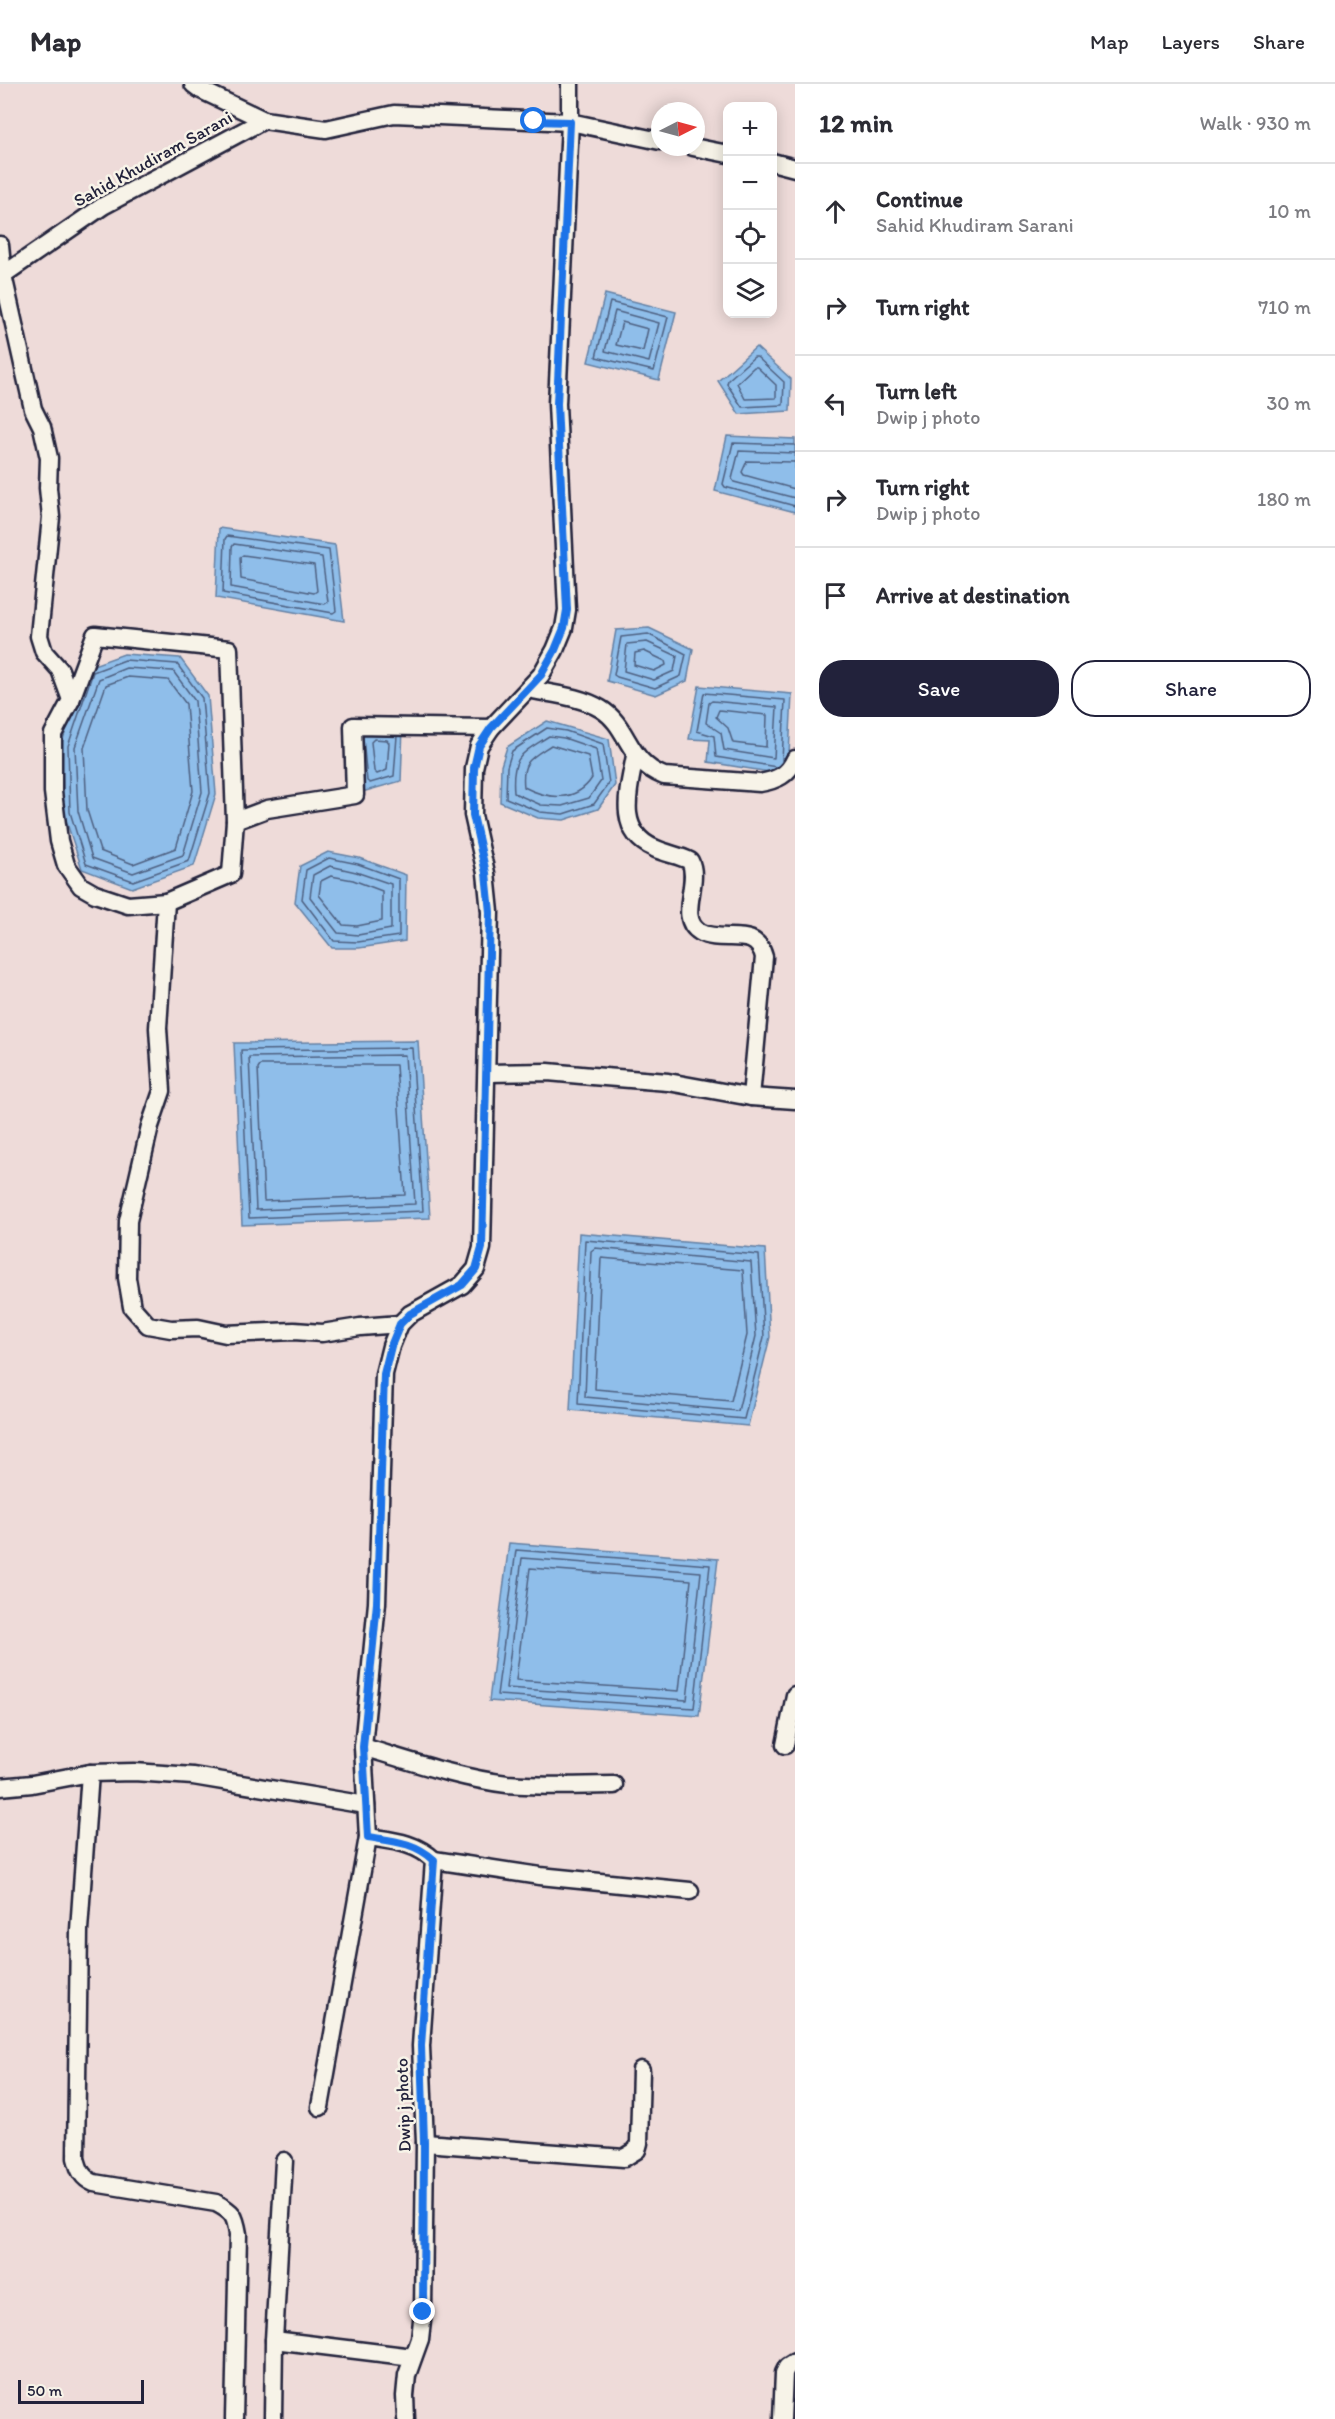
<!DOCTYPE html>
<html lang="en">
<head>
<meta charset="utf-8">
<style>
	body { margin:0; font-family:Itim,sans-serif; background:#f2f2f3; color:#2b2b33 }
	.controls { position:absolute; right:18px; top:18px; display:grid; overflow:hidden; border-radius:12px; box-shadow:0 3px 15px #0003 }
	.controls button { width:54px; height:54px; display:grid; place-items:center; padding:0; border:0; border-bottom:2px solid #e1e1e2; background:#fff; color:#2b2b33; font:30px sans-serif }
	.compass { position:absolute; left:651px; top:18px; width:54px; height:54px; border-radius:50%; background:#fff; box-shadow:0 3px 15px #0003; rotate:84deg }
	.scale { position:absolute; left:18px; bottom:15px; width:126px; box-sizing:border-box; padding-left:6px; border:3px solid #22223b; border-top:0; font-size:16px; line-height:21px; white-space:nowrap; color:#22223b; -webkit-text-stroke:4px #f7f3e8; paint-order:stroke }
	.stop { position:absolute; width:18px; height:18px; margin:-14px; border:4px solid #1a73e8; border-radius:50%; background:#fff }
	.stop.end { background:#1a73e8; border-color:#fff; box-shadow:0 2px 6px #0008 }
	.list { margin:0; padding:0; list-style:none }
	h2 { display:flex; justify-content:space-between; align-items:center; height:78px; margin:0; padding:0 24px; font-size:26px }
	h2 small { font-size:20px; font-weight:400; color:#7c7c81 }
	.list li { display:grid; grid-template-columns:39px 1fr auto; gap:18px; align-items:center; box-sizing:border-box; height:96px; padding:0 24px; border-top:2px solid #e1e1e2 }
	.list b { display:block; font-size:22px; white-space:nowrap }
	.list p { margin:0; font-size:20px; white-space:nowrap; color:#7c7c81 }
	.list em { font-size:20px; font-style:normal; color:#7c7c81 }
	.actions { display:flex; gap:12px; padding:18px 24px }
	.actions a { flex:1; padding:14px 0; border:2px solid #22223b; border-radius:24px; text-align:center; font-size:21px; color:#22223b }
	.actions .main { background:#22223b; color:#fff }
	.icon { flex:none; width:33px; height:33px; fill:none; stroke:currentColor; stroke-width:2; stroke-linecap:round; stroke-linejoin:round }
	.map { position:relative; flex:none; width:795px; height:2335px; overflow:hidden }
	header { display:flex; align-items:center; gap:36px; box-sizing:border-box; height:84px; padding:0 30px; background:#fff; border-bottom:2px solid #e1e1e2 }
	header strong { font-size:28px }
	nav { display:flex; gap:33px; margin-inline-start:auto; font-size:21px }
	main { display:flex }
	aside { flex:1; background:#fff }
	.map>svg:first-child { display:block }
</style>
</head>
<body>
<header>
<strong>Map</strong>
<nav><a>Map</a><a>Layers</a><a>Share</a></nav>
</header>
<main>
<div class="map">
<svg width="795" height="2335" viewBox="0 0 795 2335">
	<rect width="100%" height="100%" fill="#eedbd9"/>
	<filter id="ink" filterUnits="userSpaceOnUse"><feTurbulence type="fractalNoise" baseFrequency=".0167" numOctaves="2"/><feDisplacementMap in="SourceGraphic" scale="12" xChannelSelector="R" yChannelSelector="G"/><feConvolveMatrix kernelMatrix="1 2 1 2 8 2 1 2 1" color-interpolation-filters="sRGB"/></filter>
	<g filter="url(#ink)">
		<g fill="#8fbeea" stroke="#6380a4" stroke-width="1.5">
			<path d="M605,210L676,228L659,296L588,278Z"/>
			<path d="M756,263L791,295L790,327L739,330L718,297Z"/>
			<path d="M727,352L795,355V428L715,407Z"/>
			<path d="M219,444L335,461L344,537L216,514Z"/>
			<path d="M649,544L693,565L687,597L656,611L607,597L616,546Z"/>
			<path d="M124,570L180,574L208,612L216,710L194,782L132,804L82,785L64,730L61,661L88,583Z"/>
			<path d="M699,602L792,610L788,691L708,678L710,656L689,655Z"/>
			<path d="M547,637L609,655L615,701L598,725L564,736L538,734L500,718L501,682L507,663Z"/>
			<path d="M356,641L403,643L401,697L362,708Z"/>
			<path d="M328,768L359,774L406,791L405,857L359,864H332L295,818L300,782Z"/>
			<path d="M418,957L430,1134L242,1141L234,959Z"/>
			<path d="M579,1149L765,1165L770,1253L748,1342L570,1326Z"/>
			<path d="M509,1459L718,1475L699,1632L489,1617Z"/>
		</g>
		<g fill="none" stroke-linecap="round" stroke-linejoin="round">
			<g stroke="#4e6081" stroke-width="1.5">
				<path d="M610,218L668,233L654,287L596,273Z"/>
				<path d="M615,227L659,239L649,278L605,267Z"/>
				<path d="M622,238L648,245L643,267L616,261Z"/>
				<path d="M754,273H757L784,298L783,321L742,323L727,300L728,296Z"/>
				<path d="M754,283H757L776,301V314L745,315L737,299Z"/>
				<path d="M795,361L733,359L723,400L725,403L795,422"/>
				<path d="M795,369L739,367L732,395L734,398L795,414"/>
				<path d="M795,378L747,377L742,388L744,391L795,405"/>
				<path d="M227,452L329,466L336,527L333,529L223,509L225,455Z"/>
				<path d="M234,460L322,473L328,518L325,520L231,503L232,463Z"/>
				<path d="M243,471L314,481L317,507L314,509L241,495L240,473Z"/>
				<path d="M648,550L686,570L681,592L655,604L617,593L614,591L621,553Z"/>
				<path d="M647,558L677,572L674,587L654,596L624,587L627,560Z"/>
				<path d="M644,567L665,577L666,581L654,587L634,581L635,569Z"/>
				<path d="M125,576L177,580L202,614L210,709L189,777L133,797L86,780L70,728L68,662L93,588Z"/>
				<path d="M126,584L173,587L195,617L202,708L183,771L133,789L92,774L78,727L75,663L99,595Z"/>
				<path d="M128,593L168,596L186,620L193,707L176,764L133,780L100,767L87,726L84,664L106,601Z"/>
				<path d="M712,617L777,623L774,674L724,666L721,649L706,639L709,619Z"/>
				<path d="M719,626L767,631L766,663L733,659L728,644L716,633Z"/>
				<path d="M547,644L566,647L603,660L609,699L594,720L563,730L540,728L506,714L507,683L512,667Z"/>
				<path d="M549,652L564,654L596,665L601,697L589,714L562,722L541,721L514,709C511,672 521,670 549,652Z"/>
				<path d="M363,654L367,697L370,699L394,692L397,652"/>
				<path d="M374,655L387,656L389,659L387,686L377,690L374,687L371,658Z"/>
				<path d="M551,661L588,672L592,694C576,719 547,715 524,703C521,677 531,674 551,661Z"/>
				<path d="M777,683L716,673L714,652L697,647L704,609L785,616L782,677"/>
				<path d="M329,774L358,780L399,795V852L358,858L334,857L302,815L306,786Z"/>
				<path d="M330,782L356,788L391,800V845L358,851L338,849L310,813L313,791Z"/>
				<path d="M331,792L353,796L382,807V837L357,842L343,841L319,811L321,797Z"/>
				<path d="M412,964L423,1127L249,1134L241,966Z"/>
				<path d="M405,971L415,1120L256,1126L249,973Z"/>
				<path d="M260,981H396L405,1111L264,1117L258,984Z"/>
				<path d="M585,1156L759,1171L764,1253L744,1335L578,1320Z"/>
				<path d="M595,1164L751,1178L756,1252L738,1327L585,1313L591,1167Z"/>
				<path d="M601,1174L743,1186L747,1251L731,1317L595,1305Z"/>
				<path d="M516,1466L710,1481L694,1624L497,1611Z"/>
				<path d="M522,1474L701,1488L687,1616L506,1604Z"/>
				<path d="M530,1484L691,1496L679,1607L516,1596Z"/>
			</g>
			<defs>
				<g id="street">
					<path d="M193,0L201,6L264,36"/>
					<path d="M693,63L728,70"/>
					<path d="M772,78L795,84"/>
					<path d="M0,161L3,191L33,325L42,343L49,374L48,404L51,433L39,552L44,568L60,586L71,616L53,650V708L59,757L66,781L81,802L95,810L128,821L166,818L158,944L162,1007L150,1042L128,1137L127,1194L132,1223L148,1241L171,1245L198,1244L226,1250L294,1247L322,1249L360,1243L400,1240"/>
					<path d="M0,193L103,122L264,36L326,45L394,30L570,38L660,57"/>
					<path d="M528,605C551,610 580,612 601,625C629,642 627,678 664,692L760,699C777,696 788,691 795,675"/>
					<path d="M71,616L95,551L229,565L235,737"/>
					<path d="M635,672C629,705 615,747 654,764C666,770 679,771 690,777C701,798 676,834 700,848C722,861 756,840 764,873L751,1013"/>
					<path d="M166,818L231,790L235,737L267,725L355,711L353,642L491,644"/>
					<path d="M487,989L548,988L592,992L668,998L751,1013L795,1016"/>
					<path d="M785,1661L795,1611"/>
					<path d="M363,1663C410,1677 458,1694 507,1700C543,1703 578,1702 614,1701"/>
					<path d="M90,1689L79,1846L76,2074C79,2086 82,2094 94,2099L216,2119C233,2128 235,2131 238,2150L234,2335"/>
					<path d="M0,1703L32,1700L90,1689L134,1688L193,1692L366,1721"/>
					<path d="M368,1753C393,1757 415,1758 434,1776L421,1962L425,2059L423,2228L420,2255L407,2291L405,2312L406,2335"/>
					<path d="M434,1776L540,1792L690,1807"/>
					<path d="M320,2023L368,1753L363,1663L377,1519L384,1290L391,1262L400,1240L410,1230L462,1201L476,1185L482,1164L490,828L486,789L473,731L474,684L479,662L491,644L541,591L555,566L564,544L567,526L557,320L570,38V0"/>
					<path d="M425,2059L624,2074L637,2066L639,2059L641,1986"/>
					<path d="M274,2256L413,2273"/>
					<path d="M273,2335L274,2256L284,2077"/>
					<path d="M782,2335L784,2289L787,2283L795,2278"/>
				</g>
			</defs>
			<use href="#street" stroke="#22223b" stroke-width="21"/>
			<use href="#street" stroke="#f7f3e8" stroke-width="16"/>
		</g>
	</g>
	<g fill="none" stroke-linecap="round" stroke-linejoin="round" filter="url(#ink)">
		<path stroke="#1a73e8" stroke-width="8" d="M423,2228L424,2059L421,1962L434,1776C415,1758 393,1757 368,1753L363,1663L377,1519L384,1290L391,1262L400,1240L410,1230L462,1201L476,1185L482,1164L490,828L486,789L473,731L474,684L479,662L491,644L541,591L555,566L564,544L567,526L557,320L570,38L534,37"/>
	</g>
	<g text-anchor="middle" stroke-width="5" stroke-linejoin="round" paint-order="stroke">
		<g font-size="18" fill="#22223b" stroke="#f7f3e8">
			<text transform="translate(153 75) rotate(-29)" y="6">Sahid Khudiram Sarani</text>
			<text transform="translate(403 2021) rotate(-92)" y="6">Dwip j photo</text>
		</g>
	</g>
</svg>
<div class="controls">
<button>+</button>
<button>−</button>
<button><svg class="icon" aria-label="locate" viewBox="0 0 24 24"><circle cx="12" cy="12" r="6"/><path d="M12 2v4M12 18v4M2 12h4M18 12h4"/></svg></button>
<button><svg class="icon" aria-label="layers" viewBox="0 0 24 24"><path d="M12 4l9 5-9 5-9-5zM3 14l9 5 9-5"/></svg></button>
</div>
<svg class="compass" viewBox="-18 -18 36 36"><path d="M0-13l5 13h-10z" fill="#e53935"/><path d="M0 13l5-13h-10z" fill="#7c7c81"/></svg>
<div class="scale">50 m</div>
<div class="stop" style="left:534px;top:37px"></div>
<div class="stop end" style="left:423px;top:2228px"></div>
</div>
<aside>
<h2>12 min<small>Walk · 930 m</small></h2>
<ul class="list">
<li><svg class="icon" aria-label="ahead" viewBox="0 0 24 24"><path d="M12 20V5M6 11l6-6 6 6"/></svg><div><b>Continue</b><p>Sahid Khudiram Sarani</p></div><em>10 m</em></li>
<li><svg class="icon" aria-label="right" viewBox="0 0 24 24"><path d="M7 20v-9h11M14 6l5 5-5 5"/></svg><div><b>Turn right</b></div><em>710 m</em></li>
<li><svg class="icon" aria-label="left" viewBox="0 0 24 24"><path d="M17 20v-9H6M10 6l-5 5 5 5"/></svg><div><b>Turn left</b><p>Dwip j photo</p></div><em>30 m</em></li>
<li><svg class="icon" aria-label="right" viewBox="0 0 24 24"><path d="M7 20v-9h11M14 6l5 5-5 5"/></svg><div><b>Turn right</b><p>Dwip j photo</p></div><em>180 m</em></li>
<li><svg class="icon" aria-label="arrive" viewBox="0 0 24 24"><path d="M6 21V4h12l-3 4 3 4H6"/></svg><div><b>Arrive at destination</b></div></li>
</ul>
<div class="actions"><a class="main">Save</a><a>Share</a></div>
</aside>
</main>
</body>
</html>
